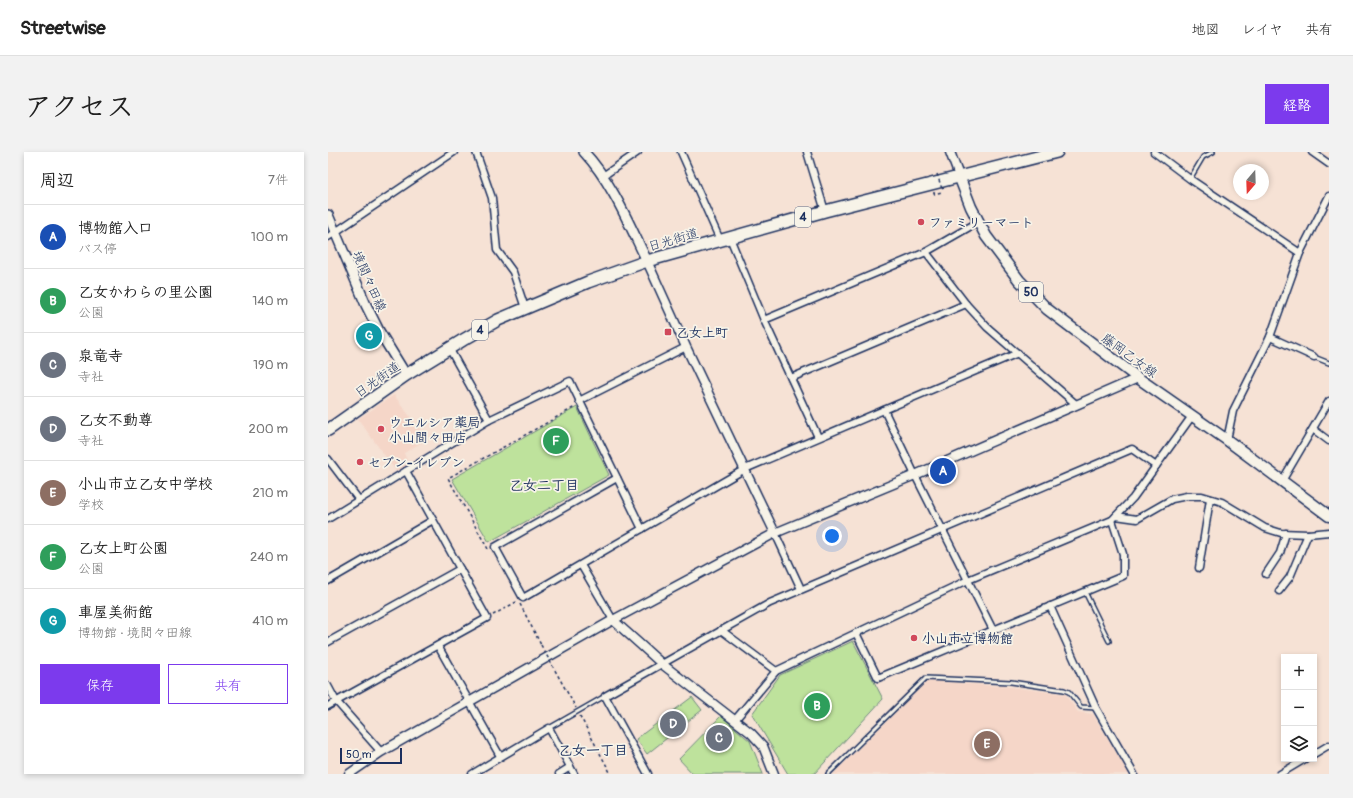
<!DOCTYPE html>
<html lang="ja">
<head>
<meta charset="utf-8">
<style>
	body { margin:0; font-family:Pangolin,"Klee One",sans-serif; background:#f2f2f2; color:#222 }
	.controls { position:absolute; right:12px; bottom:12px; display:grid; overflow:hidden; border-radius:0px; box-shadow:0 2px 6px #0003 }
	.controls button { width:36px; height:36px; display:grid; place-items:center; padding:0; border:0; border-bottom:1px solid #e0e0e0; background:#fff; color:#222; font:20px sans-serif }
	.compass { position:absolute; left:905px; top:12px; width:36px; height:36px; border-radius:50%; background:#fff; box-shadow:0 2px 6px #0003; rotate:199deg }
	.scale { position:absolute; left:12px; bottom:10px; width:62px; box-sizing:border-box; padding-left:4px; border:2px solid #1b2f5e; border-top:0; font-size:11px; line-height:14px; white-space:nowrap; color:#1b2f5e; -webkit-text-stroke:3px #f7f3e8; paint-order:stroke }
	.you { position:absolute; left:504px; top:384px; width:14px; height:14px; margin:-10px; border:3px solid #fff; border-radius:50%; background:#1a73e8; box-shadow:0 0 0 6px #1a73e833 }
	.badge { display:grid; place-items:center; width:26px; height:26px; border-radius:50%; background:#7c3aed; color:#fff; font-size:13px; font-weight:700 }
	.pin { position:absolute; translate:-50% -50%; border:2px solid #fff; box-shadow:0 1px 4px #0006 }
	.list { margin:0; padding:0; list-style:none }
	h2 { display:flex; justify-content:space-between; align-items:center; height:52px; margin:0; padding:0 16px; font-size:17px }
	h2 small { font-size:13px; font-weight:400; color:#767676 }
	.list li { display:grid; grid-template-columns:26px 1fr auto; gap:12px; align-items:center; box-sizing:border-box; height:64px; padding:0 16px; border-top:1px solid #e0e0e0 }
	.list b { display:block; font-size:15px; white-space:nowrap }
	.list p { margin:0; font-size:13px; white-space:nowrap; color:#767676 }
	.list em { font-size:13px; font-style:normal; color:#767676 }
	.actions { display:flex; gap:8px; padding:12px 16px }
	.actions a { flex:1; padding:9px 0; border:1px solid #7c3aed; border-radius:0px; text-align:center; font-size:14px; color:#7c3aed }
	.actions .main { background:#7c3aed; color:#fff }
	.icon { flex:none; width:22px; height:22px; fill:none; stroke:currentColor; stroke-width:2; stroke-linecap:round; stroke-linejoin:round }
	.map { position:relative; flex:none; width:1001px; height:622px; overflow:hidden; border-radius:0px }
	header { display:flex; align-items:center; gap:24px; box-sizing:border-box; height:56px; padding:0 20px; background:#fff; border-bottom:1px solid #e0e0e0 }
	header strong { font-size:19px }
	nav { display:flex; gap:22px; margin-inline-start:auto; font-size:14px }
	.intro { display:flex; align-items:center; justify-content:space-between; box-sizing:border-box; height:96px; padding:0 24px }
	h1 { margin:0; font-size:28px }
	.button { padding:10px 18px; border-radius:0px; background:#7c3aed; color:#fff; font-size:14px; font-weight:700 }
	main { display:flex; gap:24px; padding:0 24px }
	aside { flex:1; background:#fff; border-radius:0px; box-shadow:0 2px 6px #0003 }
	.map>svg:first-child { display:block }
</style>
</head>
<body>
<header>
<strong>Streetwise</strong>
<nav><a>地図</a><a>レイヤ</a><a>共有</a></nav>
</header>
<div class="intro"><h1>アクセス</h1><a class="button">経路</a></div>
<main>
<aside>
<h2>周辺<small>7件</small></h2>
<ul class="list">
<li><span class="badge" style="background:#1a4fb4">A</span><div><b>博物館入口</b><p>バス停</p></div><em>100 m</em></li>
<li><span class="badge" style="background:#2e9e5b">B</span><div><b>乙女かわらの里公園</b><p>公園</p></div><em>140 m</em></li>
<li><span class="badge" style="background:#6b7280">C</span><div><b>泉竜寺</b><p>寺社</p></div><em>190 m</em></li>
<li><span class="badge" style="background:#6b7280">D</span><div><b>乙女不動尊</b><p>寺社</p></div><em>200 m</em></li>
<li><span class="badge" style="background:#8d6e63">E</span><div><b>小山市立乙女中学校</b><p>学校</p></div><em>210 m</em></li>
<li><span class="badge" style="background:#2e9e5b">F</span><div><b>乙女上町公園</b><p>公園</p></div><em>240 m</em></li>
<li><span class="badge" style="background:#0f9aa8">G</span><div><b>車屋美術館</b><p>博物館 · 境間々田線</p></div><em>410 m</em></li>
</ul>
<div class="actions"><a class="main">保存</a><a>共有</a></div>
</aside>
<div class="map">
<svg width="1001" height="622" viewBox="0 0 1001 622">
	<rect width="100%" height="100%" fill="#f6e2d5"/>
	<filter id="ink" filterUnits="userSpaceOnUse"><feTurbulence type="fractalNoise" baseFrequency=".025" numOctaves="2"/><feDisplacementMap in="SourceGraphic" scale="8" xChannelSelector="R" yChannelSelector="G"/><feConvolveMatrix kernelMatrix="1 2 1 2 8 2 1 2 1" color-interpolation-filters="sRGB"/></filter>
	<g filter="url(#ink)">
		<g fill="#f5d6c8">
			<path d="M66,243L99,287L76,301L81,313L68,319L30,267Z"/>
			<path d="M600,529L683,535L737,542L750,560L765,562L801,622H505Z"/>
		</g>
		<g fill="#bee29c" stroke="#6c887d">
			<path d="M249,255L281,323L161,390L124,327Z"/>
			<path d="M525,489L555,547L486,622H460L424,562L452,523Z"/>
			<path d="M364,545L374,558L319,602L308,587Z"/>
			<path d="M393,564L422,589L435,622H365L351,607Z"/>
		</g>
		<g fill="none" stroke-linecap="round" stroke-linejoin="round">
			<defs>
				<g id="service">
					<path d="M862,27L875,5L885,0"/>
					<path d="M986,205L1001,211"/>
					<path d="M757,440L781,489"/>
					<path d="M221,576L277,544"/>
					<path d="M500,622L598,526L683,530L736,538L741,540L753,555L768,556"/>
				</g>
				<g id="minor">
					<path d="M148,0L164,46L169,98L185,120L197,156"/>
					<path d="M353,0L392,88"/>
					<path d="M479,0L497,59"/>
					<path d="M826,0L862,27L972,101"/>
					<path d="M984,0L1001,12"/>
					<path d="M275,24L310,0"/>
					<path d="M0,85L126,0"/>
					<path d="M402,86L436,168L490,285"/>
					<path d="M598,100L638,152L659,175L749,253"/>
					<path d="M436,168L598,100L650,70"/>
					<path d="M942,185L986,205"/>
					<path d="M121,196L161,268"/>
					<path d="M463,226L638,152"/>
					<path d="M251,249L358,195"/>
					<path d="M556,258L587,323L665,478"/>
					<path d="M985,277L1001,289"/>
					<path d="M899,288L905,259L942,185L972,101L1001,44"/>
					<path d="M0,307L31,348"/>
					<path d="M289,326L167,395L195,446L417,317L690,201"/>
					<path d="M954,329L1001,249"/>
					<path d="M788,364L809,367L844,347L859,344H874L894,350L937,376L953,381L980,382L1001,380"/>
					<path d="M0,367L78,319"/>
					<path d="M447,381L473,437"/>
					<path d="M253,413L285,468"/>
					<path d="M871,416L882,347"/>
					<path d="M938,422L952,401L958,381"/>
					<path d="M0,429L105,368"/>
					<path d="M951,439L962,425L980,382"/>
					<path d="M722,454L768,556L806,622"/>
					<path d="M393,478L448,519"/>
					<path d="M528,481L550,526L795,424V402L784,368"/>
					<path d="M0,490L132,417"/>
					<path d="M110,494L172,604"/>
					<path d="M0,534L8,549L53,600"/>
					<path d="M0,554L159,466L78,319L161,268L242,229L314,377"/>
					<path d="M407,568L448,519L640,428L784,368L805,346L864,264"/>
					<path d="M986,602L1001,593"/>
					<path d="M144,622L221,576L246,622"/>
					<path d="M231,622L242,615"/>
					<path d="M320,622L277,544L442,451L804,297L828,314"/>
					<path d="M952,622L977,607"/>
				</g>
				<g id="tertiary">
					<path d="M622,0L631,24"/>
					<path d="M319,109L358,195L447,381"/>
					<path d="M285,468L334,512L423,581L435,594L446,622"/>
					<path d="M21,622L53,600L285,468L447,381L587,323L810,226"/>
				</g>
				<g id="secondary">
					<path d="M256,0C284,30 301,72 319,109"/>
					<path d="M0,63L38,153L51,179L78,223"/>
				</g>
				<path id="primary" d="M631,24L643,55L658,84L691,128L719,157L810,226L899,288L1001,364"/>
				<path id="trunk" d="M0,278L78,223L135,188L170,168L260,130L319,109L497,59L729,0"/>
			</defs>
			<use href="#service" stroke="#1b2f5e" stroke-width="6"/>
			<use href="#minor" stroke="#1b2f5e" stroke-width="9"/>
			<use href="#tertiary" stroke="#1b2f5e" stroke-width="11"/>
			<use href="#secondary" stroke="#1b2f5e" stroke-width="12"/>
			<use href="#primary" stroke="#1b2f5e" stroke-width="13"/>
			<use href="#trunk" stroke="#1b2f5e" stroke-width="14"/>
			<g stroke="#1b2f5e" stroke-width="1.5" stroke-dasharray="3 3" stroke-linecap="butt">
				<path d="M606,40V42L614,40"/>
				<path d="M160,397L120,326L247,255"/>
				<path d="M192,452L213,493"/>
				<path d="M165,463L190,449"/>
				<path d="M224,513L248,556"/>
				<path d="M252,564L283,622"/>
			</g>
			<use href="#service" stroke="#f7f3e8" stroke-width="3"/>
			<use href="#minor" stroke="#f7f3e8" stroke-width="6"/>
			<use href="#tertiary" stroke="#f7f3e8" stroke-width="8"/>
			<use href="#secondary" stroke="#f7f3e8" stroke-width="9"/>
			<use href="#primary" stroke="#f7f3e8" stroke-width="10"/>
			<use href="#trunk" stroke="#f7f3e8" stroke-width="11"/>
			<g stroke="#1b2f5e" stroke-width="1.5" stroke-dasharray="3 3" stroke-linecap="butt">
				<path d="M609,22L614,37"/>
				<path d="M213,493L224,513"/>
			</g>
		</g>
	</g>
	<g fill="#d1495b" stroke="#f7f3e8" stroke-width="1.5">
		<circle cx="593" cy="70" r="4"/>
		<rect x="336" y="176" width="8" height="8" rx="2"/>
		<circle cx="53" cy="277" r="4"/>
		<circle cx="32" cy="310" r="4"/>
		<circle cx="586" cy="486" r="4"/>
	</g>
	<g text-anchor="middle" stroke-width="3.5" stroke-linejoin="round" paint-order="stroke">
		<g fill="#f7f3e8" stroke="#5d6a87" stroke-width="1">
			<rect x="467" y="55" width="16" height="20" rx="3"/>
			<rect x="691" y="130" width="24" height="20" rx="3"/>
			<rect x="144" y="168" width="16" height="20" rx="3"/>
		</g>
		<g font-size="12" font-weight="bold" fill="#1b2f5e">
			<text x="475" y="69">4</text>
			<text x="703" y="144">50</text>
			<text x="152" y="182">4</text>
		</g>
		<g font-size="13" font-weight="bold" fill="#1b2f5e" stroke="#f7f3e8" text-anchor="start">
			<text x="601" y="75">ファミリーマート</text>
			<text x="348" y="185">乙女上町</text>
			<text x="61" y="275">ウエルシア薬局<tspan x="61" dy="15">小山間々田店</tspan></text>
			<text x="40" y="315">セブン-イレブン</text>
			<text x="594" y="491">小山市立博物館</text>
		</g>
		<g font-size="13" fill="#1b2f5e" stroke="#f7f3e8">
			<text transform="translate(345 87) rotate(-16)" y="5">日光街道</text>
			<text transform="translate(42 129) rotate(66)" y="5">境間々田線</text>
			<text transform="translate(802 203) rotate(36)" y="5">藤岡乙女線</text>
			<text transform="translate(49 227) rotate(-35)" y="5">日光街道</text>
		</g>
		<g font-size="14" font-weight="bold" fill="#1b2f5e" stroke="#f7f3e8">
			<text x="216" y="338">乙女二丁目</text>
			<text x="265" y="603">乙女一丁目</text>
		</g>
	</g>
</svg>
<div class="controls">
<button>+</button>
<button>−</button>
<button><svg class="icon" aria-label="layers" viewBox="0 0 24 24"><path d="M12 4l9 5-9 5-9-5zM3 14l9 5 9-5"/></svg></button>
</div>
<svg class="compass" viewBox="-18 -18 36 36"><path d="M0-13l5 13h-10z" fill="#e53935"/><path d="M0 13l5-13h-10z" fill="#767676"/></svg>
<div class="scale">50 m</div>
<div class="you"></div>
<div class="pin badge" style="left:615px;top:319px;background:#1a4fb4">A</div>
<div class="pin badge" style="left:489px;top:554px;background:#2e9e5b">B</div>
<div class="pin badge" style="left:391px;top:586px;background:#6b7280">C</div>
<div class="pin badge" style="left:345px;top:572px;background:#6b7280">D</div>
<div class="pin badge" style="left:659px;top:592px;background:#8d6e63">E</div>
<div class="pin badge" style="left:228px;top:289px;background:#2e9e5b">F</div>
<div class="pin badge" style="left:41px;top:184px;background:#0f9aa8">G</div>
</div>
</main>
</body>
</html>
